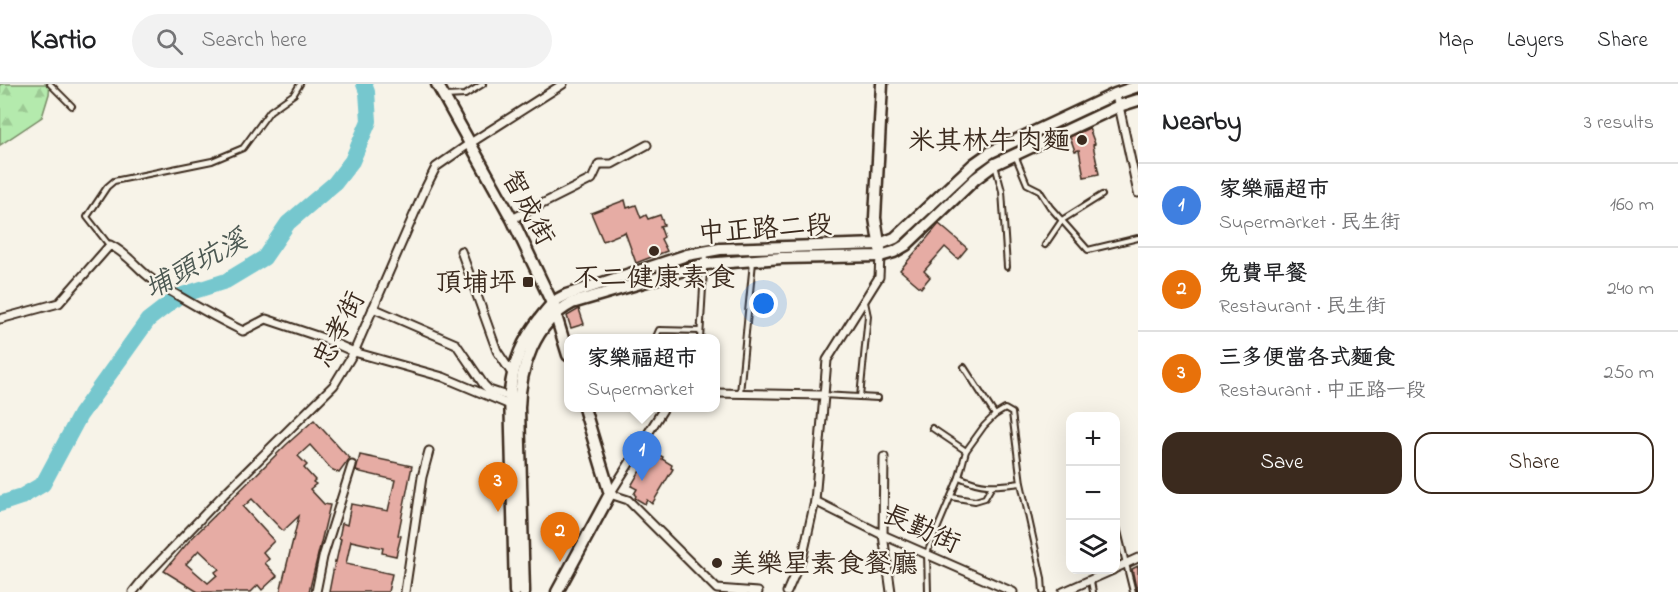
<!DOCTYPE html>
<html lang="en">
<head>
<meta charset="utf-8">
<style>
	body { margin:0; font-family:"Indie Flower","LXGW WenKai TC",sans-serif; background:#f2f2f2; color:#202124 }
	.controls { position:absolute; right:18px; bottom:18px; display:grid; overflow:hidden; border-radius:12px; box-shadow:0 6px 24px #0002 }
	.controls button { width:54px; height:54px; display:grid; place-items:center; padding:0; border:0; border-bottom:2px solid #e0e0e0; background:#fff; color:#202124; font:30px sans-serif }
	.you { position:absolute; left:764px; top:220px; width:21px; height:21px; margin:-15px; border:4px solid #fff; border-radius:50%; background:#1a73e8; box-shadow:0 0 0 9px #1a73e833 }
	.badge { display:grid; place-items:center; width:39px; height:39px; border-radius:50%; background:#3b2a1e; color:#fff; font-size:20px; font-weight:700 }
	.pin { position:absolute; translate:-50% -50px; filter:drop-shadow(0 2px 3px #0008) }
	.pin::after { content:''; position:absolute; top:32px; width:21px; height:18px; background:inherit; clip-path:polygon(0 0,100% 0,50% 100%) }
	.popup { position:absolute; left:564px; top:250px; width:156px; height:78px; box-sizing:border-box; display:grid; place-content:center; border-radius:12px; background:#fff; filter:drop-shadow(0 2px 4px #0005); font-size:20px; white-space:nowrap; color:#757577 }
	.popup b { font-size:22px; color:#202124 }
	.popup::after { content:''; position:absolute; left:50%; top:100%; margin-left:-12px; border:12px solid transparent; border-top-color:#fff }
	.list { margin:0; padding:0; list-style:none }
	h2 { display:flex; justify-content:space-between; align-items:center; height:78px; margin:0; padding:0 24px; font-size:26px }
	h2 small { font-size:20px; font-weight:400; color:#757577 }
	.list li { display:grid; grid-template-columns:39px 1fr auto; gap:18px; align-items:center; box-sizing:border-box; height:84px; padding:0 24px; border-top:2px solid #e0e0e0 }
	.list b { display:block; font-size:22px; white-space:nowrap }
	.list p { margin:0; font-size:20px; white-space:nowrap; color:#757577 }
	.list em { font-size:20px; font-style:normal; color:#757577 }
	.actions { display:flex; gap:12px; padding:18px 24px }
	.actions a { flex:1; padding:14px 0; border:2px solid #3b2a1e; border-radius:18px; text-align:center; font-size:21px; color:#3b2a1e }
	.actions .main { background:#3b2a1e; color:#fff }
	.icon { flex:none; width:33px; height:33px; fill:none; stroke:currentColor; stroke-width:2; stroke-linecap:round; stroke-linejoin:round }
	.map { position:relative; flex:none; width:1138px; height:508px; overflow:hidden }
	header { display:flex; align-items:center; gap:36px; box-sizing:border-box; height:84px; padding:0 30px; background:#fff; border-bottom:2px solid #e0e0e0 }
	header strong { font-size:28px }
	nav { display:flex; gap:33px; margin-inline-start:auto; font-size:21px }
	.search { width:420px; height:54px; background:#f2f2f2; display:flex; align-items:center; gap:15px; box-sizing:border-box; padding:0 21px; border-radius:33px; color:#757577; font-size:22px }
	main { display:flex }
	aside { flex:1; background:#fff }
	.map>svg:first-child { display:block }
</style>
</head>
<body>
<header>
<strong>Kartio</strong>
<div class="search"><svg class="icon" aria-label="search" viewBox="0 0 24 24"><circle cx="10" cy="10" r="6"/><path d="M15 15l6 6"/></svg>Search here</div>
<nav><a>Map</a><a>Layers</a><a>Share</a></nav>
</header>
<main>
<div class="map">
<svg width="1138" height="508" viewBox="0 0 1138 508">
	<defs>
		<pattern id="forest-firs" width="22" height="20" patternUnits="userSpaceOnUse" patternTransform="scale(1.5)"><rect width="22" height="20" fill="#b4eaad"/><path d="M5 1l3.5 6h-7zM16 11l3.5 6h-7z" fill="#9cc994"/></pattern>
	</defs>
	<rect width="100%" height="100%" fill="#f7f3e8"/>
	<filter id="ink" filterUnits="userSpaceOnUse"><feTurbulence type="fractalNoise" baseFrequency=".0167" numOctaves="2"/><feDisplacementMap in="SourceGraphic" scale="12" xChannelSelector="R" yChannelSelector="G"/><feConvolveMatrix kernelMatrix="1 2 1 2 8 2 1 2 1" color-interpolation-filters="sRGB"/></filter>
	<g filter="url(#ink)">
		<path fill="url(#forest-firs)" stroke="#788a66" stroke-width="1.5" d="M0,0H50L49,10L42,33L0,61Z"/>
		<g fill="none" stroke-linecap="round" stroke-linejoin="round">
			<path stroke="#76c7ce" stroke-width="16" d="M0,420L21,413L43,400L80,331L148,236L179,212L226,197L264,174L288,139L335,99L352,77L369,37L367,8L364,0"/>
		</g>
		<g fill="#e6aca4" stroke="#3b2a1e" stroke-width="1.5" fill-rule="evenodd">
			<path d="M1089,44L1095,60L1093,61L1099,90L1084,93L1079,66L1075,67L1070,53Z"/>
			<path d="M625,116L627,124L636,121L641,134L646,131L648,135L660,131L664,141L660,142L664,153L661,155L667,167L636,179L625,148L603,157L591,129Z"/>
			<path d="M939,140L967,164L958,175L945,163L924,187L930,193L921,204L900,186Z"/>
			<path d="M579,225L584,240L571,244L567,232Z"/>
			<path d="M314,336L346,371L350,374L339,389L331,385L310,361L298,372L307,381L304,384L315,396L313,398L316,400L310,405L324,420L330,421L309,508H280L299,432L283,447L252,415L243,423L274,457L263,468L269,475L265,479L277,492L262,506L258,501L251,508H198L164,487L190,456L286,361ZM199,466L219,485L215,488L217,491L208,499L186,480Z"/>
			<path d="M651,368H654L663,373L662,375L672,381L671,384L673,385L652,420L647,416L645,420L635,414L636,412L634,410L637,405L631,402Z"/>
			<path d="M360,371L412,382L398,451L401,452L396,472L382,469L383,464L351,457L346,480L392,490L388,508H329L335,477L336,478L341,455L339,454L342,439L347,441L351,420L388,427L395,396L356,387Z"/>
			<path d="M1138,482V508H1137L1132,485Z"/>
		</g>
		<g fill="none" stroke-linecap="round" stroke-linejoin="round">
			<defs>
				<g id="lane">
					<path d="M50,0L72,22"/>
					<path d="M445,12L465,11L483,0"/>
					<path d="M1015,71L1027,100L1039,106L1050,123L1088,166L1138,154"/>
					<path d="M995,81L1002,107L1007,183"/>
					<path d="M109,161L87,133L107,103L114,97L212,77L243,64L270,27L294,10L300,0"/>
					<path d="M1045,161L1062,136L1102,111"/>
					<path d="M655,255L659,246L700,247"/>
					<path d="M700,255L705,169"/>
					<path d="M964,283L995,331"/>
					<path d="M740,309L753,178"/>
					<path d="M822,311L878,314"/>
					<path d="M860,313L868,232L865,218"/>
					<path d="M932,344L966,367"/>
					<path d="M959,393C983,404 996,402 1021,399"/>
					<path d="M951,413L975,417L985,414L992,402"/>
					<path d="M1116,439L1133,508"/>
					<path d="M1091,497L1093,508"/>
					<path d="M928,508L927,469L959,393L966,367L984,342L995,331L1005,325L1012,329L1021,399L1042,494L1043,508"/>
				</g>
				<g id="street">
					<path d="M1115,10L1119,22L1138,109"/>
					<path d="M512,135L592,95L599,80H612L647,61"/>
					<path d="M461,167L497,267L513,291"/>
					<path d="M373,224L456,260L484,301L489,306L510,313"/>
					<path d="M0,235L59,219L110,161C130,171 136,184 153,196C160,202 169,206 177,211C199,224 220,236 243,247L266,235L323,254L354,268L443,293L510,321"/>
					<path d="M716,309L822,311"/>
					<path d="M664,324L610,410L628,416L717,505L758,508"/>
					<path d="M884,373L883,451L891,508"/>
					<path d="M815,417L883,451L1013,508"/>
					<path d="M1116,484L1138,474"/>
					<path d="M133,508L145,493L224,410L334,301L354,268L426,103L436,83L469,60L563,0"/>
					<path d="M316,508L323,473L352,381"/>
					<path d="M405,508L422,393L429,367"/>
					<path d="M787,508L803,471L815,417L827,276L879,193L880,172"/>
					<path d="M1063,508L1113,486"/>
				</g>
				<g id="secondary">
					<path d="M437,0L512,135L552,219L568,271"/>
					<path d="M880,165L875,134L882,0"/>
					<path d="M515,508L510,307C514,277 522,257 541,233C549,223 554,216 566,211L687,171L720,165L880,160L895,154L974,80L991,68L1115,10L1138,2"/>
					<path d="M524,508L519,324C520,284 534,239 572,219L705,180L782,174L880,172L894,168L906,161L975,95L995,80L1119,22L1138,16"/>
					<path d="M557,508L610,410L584,324"/>
				</g>
			</defs>
			<use href="#lane" stroke="#3b2a1e" stroke-width="8"/>
			<use href="#street" stroke="#3b2a1e" stroke-width="11"/>
			<use href="#secondary" stroke="#3b2a1e" stroke-width="15"/>
			<use href="#lane" stroke="#f7f3e8" stroke-width="4"/>
			<use href="#street" stroke="#f7f3e8" stroke-width="7"/>
			<use href="#secondary" stroke="#f7f3e8" stroke-width="10"/>
		</g>
	</g>
	<g fill="#3b2a1e" stroke="#f7f3e8" stroke-width="2">
		<circle cx="1082" cy="56" r="6"/>
		<circle cx="654" cy="167" r="6"/>
		<rect x="522" y="192" width="12" height="12" rx="3"/>
		<circle cx="717" cy="479" r="6"/>
	</g>
	<g text-anchor="middle" stroke-width="4.5" stroke-linejoin="round" paint-order="stroke">
		<g font-size="27" fill="#3b2a1e" stroke="#f7f3e8" text-anchor="end">
			<text x="1070" y="65">米其林牛肉麵</text>
			<text x="654" y="202" text-anchor="middle">不二健康素食</text>
			<text x="516" y="207">頂埔坪</text>
			<text x="729" y="488" text-anchor="start">美樂星素食餐廳</text>
		</g>
		<g font-size="27" fill="#3b2a1e" stroke="#f7f3e8">
			<text transform="translate(529 123) rotate(62)" y="9">智成街</text>
			<text transform="translate(765 144) rotate(-4)" y="9">中正路二段</text>
			<text transform="translate(338 245) rotate(-63)" y="9">忠孝街</text>
			<text transform="translate(922 444) rotate(24)" y="9">長勤街</text>
		</g>
		<g font-size="28" font-style="italic" fill="#4d5953" stroke="#f7f3e8">
			<text transform="translate(195 179) rotate(-29)" y="10">埔頭坑溪</text>
		</g>
	</g>
</svg>
<div class="controls">
<button>+</button>
<button>−</button>
<button><svg class="icon" aria-label="layers" viewBox="0 0 24 24"><path d="M12 4l9 5-9 5-9-5zM3 14l9 5 9-5"/></svg></button>
</div>
<div class="you"></div>
<div class="pin badge" style="left:642px;top:397px;background:#3f7fe0">1</div>
<div class="popup"><b>家樂福超市</b>Supermarket</div>
<div class="pin badge" style="left:560px;top:478px;background:#e8710a">2</div>
<div class="pin badge" style="left:498px;top:428px;background:#e8710a">3</div>
</div>
<aside>
<h2>Nearby<small>3 results</small></h2>
<ul class="list">
<li><span class="badge" style="background:#3f7fe0">1</span><div><b>家樂福超市</b><p>Supermarket · 民生街</p></div><em>160 m</em></li>
<li><span class="badge" style="background:#e8710a">2</span><div><b>免費早餐</b><p>Restaurant · 民生街</p></div><em>240 m</em></li>
<li><span class="badge" style="background:#e8710a">3</span><div><b>三多便當各式麵食</b><p>Restaurant · 中正路一段</p></div><em>250 m</em></li>
</ul>
<div class="actions"><a class="main">Save</a><a>Share</a></div>
</aside>
</main>
</body>
</html>
